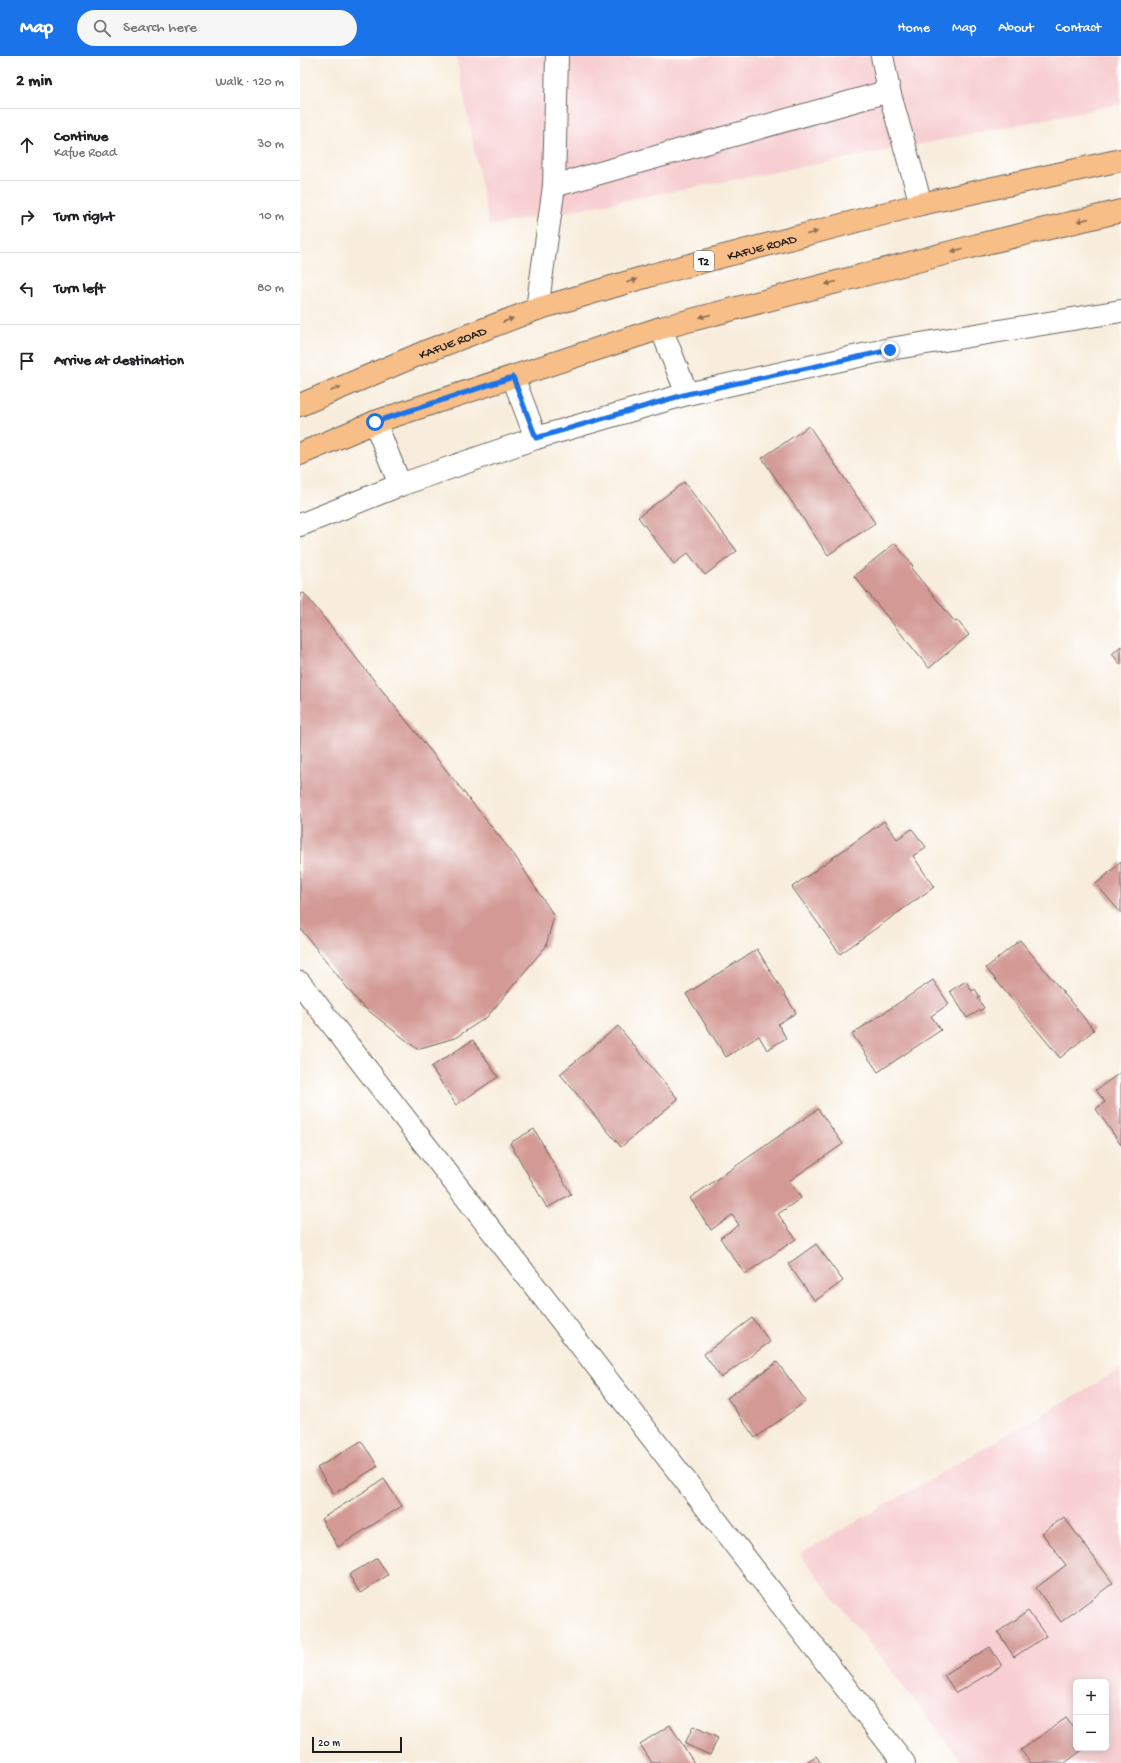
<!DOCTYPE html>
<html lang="en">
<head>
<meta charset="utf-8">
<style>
	body { margin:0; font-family:"Gochi Hand",sans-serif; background:#f6f6f6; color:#202124 }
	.controls { position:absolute; right:12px; bottom:12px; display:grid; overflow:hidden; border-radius:6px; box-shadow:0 2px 10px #0003 }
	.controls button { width:36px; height:36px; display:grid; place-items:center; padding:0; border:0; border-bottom:1px solid #e0e0e0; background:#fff; color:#202124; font:20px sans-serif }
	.scale { position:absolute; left:12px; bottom:10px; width:90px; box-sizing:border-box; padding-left:4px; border:2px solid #1c1c1c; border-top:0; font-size:11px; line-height:14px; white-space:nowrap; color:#1c1c1c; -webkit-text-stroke:3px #fff; paint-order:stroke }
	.stop { position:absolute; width:12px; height:12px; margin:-9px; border:3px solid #1a73e8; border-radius:50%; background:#fff }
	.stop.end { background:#1a73e8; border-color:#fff; box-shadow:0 1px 4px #0008 }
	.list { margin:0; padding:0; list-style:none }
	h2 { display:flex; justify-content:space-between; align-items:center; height:52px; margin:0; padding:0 16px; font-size:17px }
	h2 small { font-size:13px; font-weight:400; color:#757577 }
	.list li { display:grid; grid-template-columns:26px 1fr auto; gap:12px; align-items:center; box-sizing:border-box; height:72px; padding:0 16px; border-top:1px solid #e0e0e0 }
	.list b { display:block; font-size:15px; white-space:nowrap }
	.list p { margin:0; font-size:13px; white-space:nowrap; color:#757577 }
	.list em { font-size:13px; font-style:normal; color:#757577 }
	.icon { flex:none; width:22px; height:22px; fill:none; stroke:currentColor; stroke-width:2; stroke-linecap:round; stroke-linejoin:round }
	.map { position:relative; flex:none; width:821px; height:1707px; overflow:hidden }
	header { display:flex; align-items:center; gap:24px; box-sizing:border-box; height:56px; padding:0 20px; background:#1a73e8; color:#fff }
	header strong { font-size:19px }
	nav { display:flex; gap:22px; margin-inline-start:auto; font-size:14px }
	.search { width:280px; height:36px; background:#f6f6f6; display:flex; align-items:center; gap:10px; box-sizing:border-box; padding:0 14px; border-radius:22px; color:#757577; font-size:15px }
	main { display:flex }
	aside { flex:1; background:#fff }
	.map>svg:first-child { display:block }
</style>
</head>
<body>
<header>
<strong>Map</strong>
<div class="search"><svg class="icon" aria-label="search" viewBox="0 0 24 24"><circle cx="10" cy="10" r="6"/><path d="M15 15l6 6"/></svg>Search here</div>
<nav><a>Home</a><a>Map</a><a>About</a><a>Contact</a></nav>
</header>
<main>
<aside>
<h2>2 min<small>Walk · 120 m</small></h2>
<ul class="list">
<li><svg class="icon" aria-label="ahead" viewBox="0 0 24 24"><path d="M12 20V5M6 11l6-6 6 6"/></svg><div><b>Continue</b><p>Kafue Road</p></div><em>30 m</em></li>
<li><svg class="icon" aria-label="right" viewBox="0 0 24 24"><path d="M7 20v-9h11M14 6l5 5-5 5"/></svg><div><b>Turn right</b></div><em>10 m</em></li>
<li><svg class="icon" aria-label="left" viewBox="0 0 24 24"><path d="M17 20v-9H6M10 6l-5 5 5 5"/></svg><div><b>Turn left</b></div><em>80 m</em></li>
<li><svg class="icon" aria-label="arrive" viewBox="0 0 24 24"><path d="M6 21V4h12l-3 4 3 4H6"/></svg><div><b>Arrive at destination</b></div></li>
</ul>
</aside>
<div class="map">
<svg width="821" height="1707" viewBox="0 0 821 1707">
	<rect width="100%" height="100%" fill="#fff"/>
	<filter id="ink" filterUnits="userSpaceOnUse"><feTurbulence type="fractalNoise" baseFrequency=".025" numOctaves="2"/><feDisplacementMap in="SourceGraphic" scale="8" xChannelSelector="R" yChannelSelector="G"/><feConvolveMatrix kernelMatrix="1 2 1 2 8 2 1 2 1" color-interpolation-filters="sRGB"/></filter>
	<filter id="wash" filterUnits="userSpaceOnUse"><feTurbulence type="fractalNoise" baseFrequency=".012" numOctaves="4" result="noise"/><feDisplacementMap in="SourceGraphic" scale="16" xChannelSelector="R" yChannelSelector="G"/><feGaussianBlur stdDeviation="0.9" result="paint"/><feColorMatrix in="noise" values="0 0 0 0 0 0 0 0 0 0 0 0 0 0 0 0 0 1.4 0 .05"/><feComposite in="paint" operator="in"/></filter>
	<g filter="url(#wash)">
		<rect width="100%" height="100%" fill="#f8eddc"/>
		<g fill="#f7cfd2" fill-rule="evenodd">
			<path d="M156,0H821V48L607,91L189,170Z"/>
			<path d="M821,1313V1707H663L500,1498ZM776,1626H806V1692H776Z"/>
		</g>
		<g id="blocks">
			<g fill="#d39994">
				<path d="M509,370L575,467L528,499L462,402Z"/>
				<path d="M384,426L437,495L405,519L388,497L374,508L338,461Z"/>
				<path d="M595,487L613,510L611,512L655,566L657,564L669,579L629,612L554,520Z"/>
				<path d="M4,537L215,800L254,860L246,890L187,961L155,982L117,993L60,948L0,872V538Z"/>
				<path d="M821,590V609L812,598Z"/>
				<path d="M584,765L597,783L612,773L626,791L613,800L634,831L540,898L492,831Z"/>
				<path d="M821,806V857L796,828Z"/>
				<path d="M720,884L794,974L760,1002L686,912Z"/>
				<path d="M457,893L496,957L478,968L486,982L467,994L459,980L426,1001L386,938Z"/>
				<path d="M633,924L649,948L631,960L641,974L578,1016L552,978Z"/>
				<path d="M666,925L672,935L675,933L680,941L678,942L684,952L667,962L650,935Z"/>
				<path d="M318,970L378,1043L321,1091L260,1018Z"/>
				<path d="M173,984L198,1021L156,1049L131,1011Z"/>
				<path d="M821,1016V1089L796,1053L805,1046L796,1034Z"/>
				<path d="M518,1053L543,1088L489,1125L501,1142L478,1158L496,1183L445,1218L420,1182L439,1169L432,1159L411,1174L390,1142Z"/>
				<path d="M234,1073L271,1138L247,1152L210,1087Z"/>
				<path d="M516,1188L543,1225L515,1245L488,1208Z"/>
				<path d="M452,1262L470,1286L421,1322L404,1298Z"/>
				<path d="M477,1306L506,1345L455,1382L427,1342Z"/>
				<path d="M61,1385L78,1410L34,1438L17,1412Z"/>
				<path d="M84,1423L102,1450L38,1491L21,1463Z"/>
				<path d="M764,1461L813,1527L761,1566L736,1532L766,1509L742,1477Z"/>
				<path d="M77,1502L88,1519L60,1537L49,1519Z"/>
				<path d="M728,1555L746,1580L714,1601L698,1576Z"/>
				<path d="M690,1591L702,1610L656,1637L644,1619Z"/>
				<path d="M766,1662L776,1675V1692H785L765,1707H731L721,1694Z"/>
				<path d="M370,1669L394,1707H352L340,1688Z"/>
				<path d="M393,1670L418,1682L410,1699L385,1688Z"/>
				<path d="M516,1700L521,1707H505Z"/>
			</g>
		</g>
	</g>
	<g filter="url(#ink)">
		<use href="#blocks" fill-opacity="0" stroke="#69655f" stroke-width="1"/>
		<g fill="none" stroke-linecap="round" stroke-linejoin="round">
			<defs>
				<g id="minor">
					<path d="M582,0L589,35L621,148"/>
					<path d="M254,130L589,35"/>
					<path d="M237,253L254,130L257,0"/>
					<path d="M361,272L387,338"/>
					<path d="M213,321L236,382"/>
					<path d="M75,366L100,429"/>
					<path d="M0,469L100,429L236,382L387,338L590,293L821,255"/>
					<path d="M0,927L604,1707"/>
				</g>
				<g id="major">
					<path id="s1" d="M0,349L127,295L237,253L352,219L621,148L821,104"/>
					<path d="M0,398L75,366L361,272L678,189L821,155"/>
				</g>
			</defs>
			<use href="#minor" stroke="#69655f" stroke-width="24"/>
			<use href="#major" stroke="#69655f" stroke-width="24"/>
			<use href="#minor" stroke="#fff" stroke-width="22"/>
			<use href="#major" stroke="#f7be87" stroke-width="22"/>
		</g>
		<defs><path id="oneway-solid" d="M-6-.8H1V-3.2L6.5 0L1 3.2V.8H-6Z"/></defs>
		<g fill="#8a6d52">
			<use href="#oneway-solid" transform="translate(783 164) rotate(167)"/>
			<use href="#oneway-solid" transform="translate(512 177) rotate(-15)"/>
			<use href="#oneway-solid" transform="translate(657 194) rotate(165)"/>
			<use href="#oneway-solid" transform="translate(332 225) rotate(-17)"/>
			<use href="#oneway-solid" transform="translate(531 227) rotate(165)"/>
			<use href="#oneway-solid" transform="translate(405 260) rotate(165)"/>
			<use href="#oneway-solid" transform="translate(208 264) rotate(-21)"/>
			<use href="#oneway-solid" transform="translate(36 333) rotate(-23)"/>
		</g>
	</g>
	<g fill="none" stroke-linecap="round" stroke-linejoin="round" filter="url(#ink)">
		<path stroke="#1a73e8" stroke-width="5" d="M75,366L213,321L236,382L387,338L590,294"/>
	</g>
	<g text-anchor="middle" stroke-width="3" stroke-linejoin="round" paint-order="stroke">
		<rect fill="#fff" stroke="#606060" stroke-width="1" x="394" y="195" width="20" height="20" rx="3"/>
		<g font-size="12" font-weight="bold" fill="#1c1c1c">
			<text x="404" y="209">T2</text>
		</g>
		<g font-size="13" fill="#1c1c1c" stroke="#fff">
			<text dy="5" stroke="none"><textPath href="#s1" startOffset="489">KAFUE ROAD</textPath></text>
			<text dy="5" stroke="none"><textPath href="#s1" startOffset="165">KAFUE ROAD</textPath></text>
		</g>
	</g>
</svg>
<div class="controls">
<button>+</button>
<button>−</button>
</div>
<div class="scale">20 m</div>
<div class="stop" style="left:75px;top:366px"></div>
<div class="stop end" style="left:590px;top:294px"></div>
</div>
</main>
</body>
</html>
